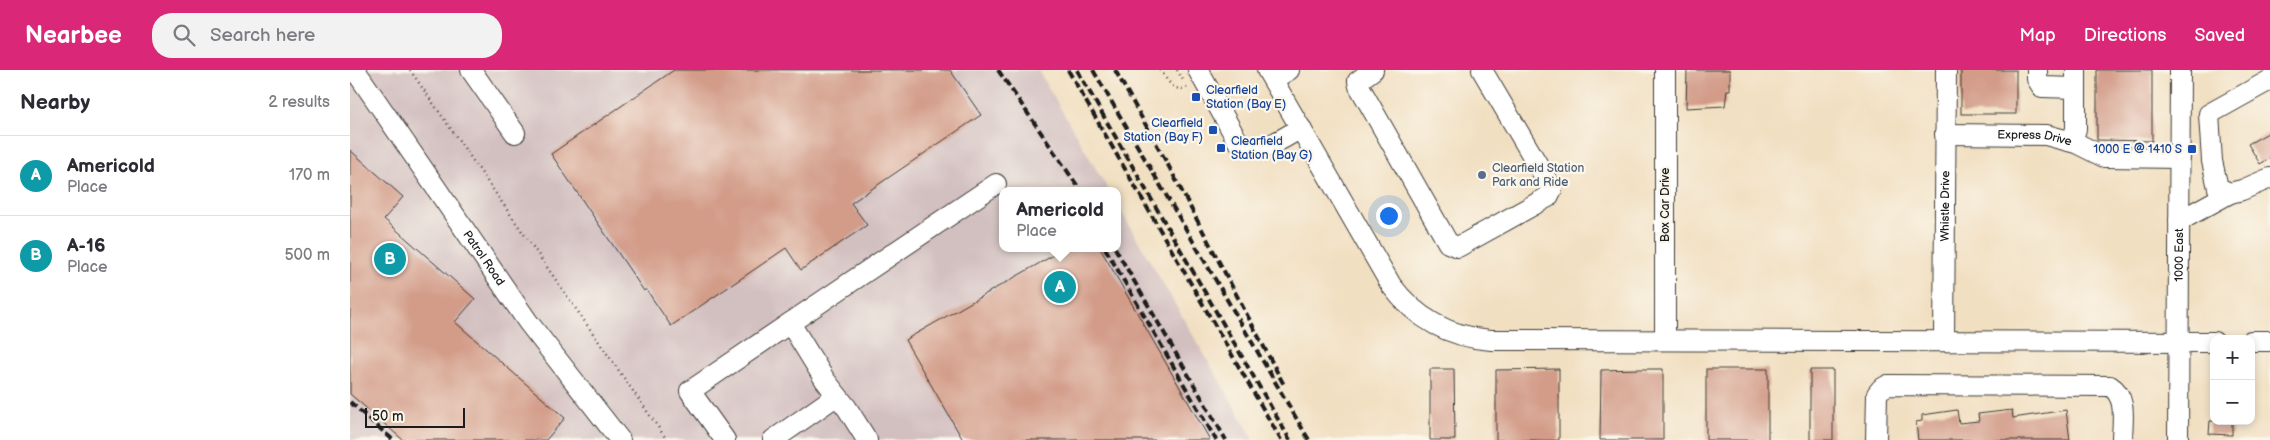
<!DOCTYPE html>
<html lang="en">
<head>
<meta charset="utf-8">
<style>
	body { margin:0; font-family:"Balsamiq Sans",sans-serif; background:#f2f2f3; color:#2b2b33 }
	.controls { position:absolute; right:15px; bottom:15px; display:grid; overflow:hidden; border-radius:10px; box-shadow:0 2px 8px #0003 }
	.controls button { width:45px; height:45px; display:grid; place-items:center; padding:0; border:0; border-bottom:1px solid #e1e1e2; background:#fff; color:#2b2b33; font:25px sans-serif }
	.scale { position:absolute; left:15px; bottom:12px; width:100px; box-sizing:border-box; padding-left:5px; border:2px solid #1c1c1c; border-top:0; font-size:14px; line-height:18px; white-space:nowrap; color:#1c1c1c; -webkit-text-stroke:4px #fbf7ec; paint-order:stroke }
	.you { position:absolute; left:1038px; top:145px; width:18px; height:18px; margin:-12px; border:4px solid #fff; border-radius:50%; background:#1a73e8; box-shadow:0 0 0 8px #1a73e833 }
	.badge { display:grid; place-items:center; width:32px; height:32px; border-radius:50%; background:#db2777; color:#fff; font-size:16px; font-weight:700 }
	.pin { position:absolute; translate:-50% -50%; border:2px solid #fff; box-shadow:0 1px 5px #0006 }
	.popup { position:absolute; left:649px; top:117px; width:122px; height:65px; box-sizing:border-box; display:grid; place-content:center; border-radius:10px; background:#fff; filter:drop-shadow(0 1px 4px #0005); font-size:16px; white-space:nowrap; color:#7c7c81 }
	.popup b { font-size:19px; color:#2b2b33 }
	.popup::after { content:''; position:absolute; left:50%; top:100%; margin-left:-10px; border:10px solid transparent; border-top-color:#fff }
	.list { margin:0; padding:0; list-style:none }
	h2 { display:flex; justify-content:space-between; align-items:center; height:65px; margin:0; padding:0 20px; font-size:21px }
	h2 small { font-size:16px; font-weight:400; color:#7c7c81 }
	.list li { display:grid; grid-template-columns:32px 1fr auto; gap:15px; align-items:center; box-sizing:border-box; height:80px; padding:0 20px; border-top:1px solid #e1e1e2 }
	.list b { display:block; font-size:19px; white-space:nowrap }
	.list p { margin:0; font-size:16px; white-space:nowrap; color:#7c7c81 }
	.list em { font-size:16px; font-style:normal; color:#7c7c81 }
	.icon { flex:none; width:28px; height:28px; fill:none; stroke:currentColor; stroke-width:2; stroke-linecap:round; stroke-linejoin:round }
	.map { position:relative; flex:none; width:1920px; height:370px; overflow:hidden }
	header { display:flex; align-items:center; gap:30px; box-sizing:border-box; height:70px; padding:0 25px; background:#db2777; color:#fff }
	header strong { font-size:24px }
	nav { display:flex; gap:28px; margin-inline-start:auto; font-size:18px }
	.search { width:350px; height:45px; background:#f2f2f3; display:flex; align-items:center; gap:12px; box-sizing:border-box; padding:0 18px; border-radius:20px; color:#7c7c81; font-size:19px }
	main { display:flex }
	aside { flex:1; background:#fff }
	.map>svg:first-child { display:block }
</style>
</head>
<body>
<header>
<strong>Nearbee</strong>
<div class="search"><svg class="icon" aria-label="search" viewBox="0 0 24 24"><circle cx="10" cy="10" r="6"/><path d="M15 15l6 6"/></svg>Search here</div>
<nav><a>Map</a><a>Directions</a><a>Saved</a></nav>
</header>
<main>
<aside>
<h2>Nearby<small>2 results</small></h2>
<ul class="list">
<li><span class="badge" style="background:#0f9aa8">A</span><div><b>Americold</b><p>Place</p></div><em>170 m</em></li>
<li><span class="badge" style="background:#0f9aa8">B</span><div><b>A-16</b><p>Place</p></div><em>500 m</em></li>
</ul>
</aside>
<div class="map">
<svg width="1920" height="370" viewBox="0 0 1920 370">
	<rect width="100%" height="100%" fill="#fbf7ec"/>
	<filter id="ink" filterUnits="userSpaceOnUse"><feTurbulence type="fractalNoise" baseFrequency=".02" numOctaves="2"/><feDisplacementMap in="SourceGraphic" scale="10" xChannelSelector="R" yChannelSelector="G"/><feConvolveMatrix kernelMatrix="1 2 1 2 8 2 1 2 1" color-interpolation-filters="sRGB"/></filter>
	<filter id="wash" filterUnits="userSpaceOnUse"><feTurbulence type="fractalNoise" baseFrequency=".0096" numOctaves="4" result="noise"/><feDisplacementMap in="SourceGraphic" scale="20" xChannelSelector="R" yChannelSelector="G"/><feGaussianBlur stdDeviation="1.12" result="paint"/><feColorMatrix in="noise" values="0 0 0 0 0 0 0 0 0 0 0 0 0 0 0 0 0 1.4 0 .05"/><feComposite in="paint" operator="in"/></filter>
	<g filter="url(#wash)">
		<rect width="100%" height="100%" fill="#f1dfc1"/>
		<path fill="#d2bfc0" d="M0,0H688L759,121H652V178H768V136L904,370H0Z"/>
		<g id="blocks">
			<g fill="#d39c89">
				<path d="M324,0H600L631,45L501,133L517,155L451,200L436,178L321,256L296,219L294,221L201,84Z"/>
				<path d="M1337,0H1380V20H1377L1375,36L1336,38Z"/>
				<rect x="1611" y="0" width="55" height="44"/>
				<path d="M1747,0H1802V71L1747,70Z"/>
				<path d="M1920,62V88L1910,94L1898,74Z"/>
				<path d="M0,80L53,127L34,149L125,229L105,252L215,348L196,370H53L0,324Z"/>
				<path d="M716,178H750L860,370H613L555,270Z"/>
				<path d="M1080,299H1104L1105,370H1080Z"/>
				<path d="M1209,299V370H1146V300Z"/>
				<path d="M1290,299H1313V370H1250L1251,300Z"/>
				<rect x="1356" y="299" width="62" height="71"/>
				<rect x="1460" y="300" width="23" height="70"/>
				<path d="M1607,340L1609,353L1629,351L1628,344L1662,340L1663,348L1716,340L1720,370H1568L1566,352L1572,351V345Z"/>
				<path d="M1860,351H1882V365L1859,364Z"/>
			</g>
		</g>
	</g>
	<g filter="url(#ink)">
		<use href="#blocks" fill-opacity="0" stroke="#3c3935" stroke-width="1"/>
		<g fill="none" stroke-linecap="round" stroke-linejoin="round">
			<defs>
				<g id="minor">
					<path id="s1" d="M5,0L178,252L270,370"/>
					<path d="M121,0L165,63"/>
					<path d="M848,0L887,70C907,89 931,69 951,58"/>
					<path d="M917,0L1041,215C1066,249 1099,267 1141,270L1864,272"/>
					<path d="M1023,0L1008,11L1009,16L1098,173L1108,177L1198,127L1202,119L1132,0"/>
					<path d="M1687,0V9L1692,17L1726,18"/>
					<path d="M923,9L939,0"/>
					<path d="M1920,10L1859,44L1862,91L1868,118L1880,123L1892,120L1920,108"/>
					<path id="s2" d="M1595,64L1696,65L1726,73L1754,87L1830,88"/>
					<path d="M1722,71L1726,59V0"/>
					<path d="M1829,151L1880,123"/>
					<path d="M440,253L646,114"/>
					<path d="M1315,270V0"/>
					<path id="s3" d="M1594,271L1596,0"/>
					<path d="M1901,271H1920"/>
					<path d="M375,370L340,321L440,253L475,310L497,338L517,370"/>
					<path d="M423,370L486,326"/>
					<path d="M1526,370L1527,324L1531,319L1538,315L1760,316C1778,327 1772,352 1772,370"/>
					<path id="s4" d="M1828,370L1830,0"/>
				</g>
			</defs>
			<use href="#minor" stroke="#3c3935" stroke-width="22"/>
			<g stroke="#3c3935" stroke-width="2.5" stroke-dasharray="1 4" stroke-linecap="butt">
				<path d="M60,0L317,370"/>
				<path d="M810,0C817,9 824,24 837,17"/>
				<path d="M827,0L833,10"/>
			</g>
			<use href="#minor" stroke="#fff" stroke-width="20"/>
			<g stroke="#1c1c1c" stroke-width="4" stroke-dasharray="8 4" stroke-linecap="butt">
				<path d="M648,0L731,121"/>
				<path d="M718,0L931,370"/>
				<path d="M727,0L940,370"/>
				<path d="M743,0L959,370"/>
				<path d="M765,0L817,93L934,315"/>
				<path d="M755,178L866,370"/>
				<path d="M765,178L876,370"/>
				<path d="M0,332L43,370"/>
			</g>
		</g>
	</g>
	<g fill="#1a4fb4" stroke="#fbf7ec" stroke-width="2">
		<rect x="841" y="22" width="10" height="10" rx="2.5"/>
		<rect x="858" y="55" width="10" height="10" rx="2.5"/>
		<rect x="866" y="73" width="10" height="10" rx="2.5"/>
		<rect x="1837" y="74" width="10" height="10" rx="2.5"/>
	</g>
	<circle fill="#5c6f8a" stroke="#fbf7ec" stroke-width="2" cx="1132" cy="105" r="5"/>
	<g text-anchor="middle" stroke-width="4.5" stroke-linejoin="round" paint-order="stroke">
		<g font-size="12" fill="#164399" stroke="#fbf7ec" text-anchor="start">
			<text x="856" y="24">Clearfield<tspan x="856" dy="14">Station (Bay E)</tspan></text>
			<text x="853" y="57" text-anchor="end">Clearfield<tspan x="853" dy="14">Station (Bay F)</tspan></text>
			<text x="881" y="75">Clearfield<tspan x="881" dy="14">Station (Bay G)</tspan></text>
			<text x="1832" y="83" text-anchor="end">1000 E @ 1410 S</text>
		</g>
		<g font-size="12" fill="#1c1c1c" stroke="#fbf7ec">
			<text dy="4" stroke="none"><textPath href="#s2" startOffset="90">Express Drive</textPath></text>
			<text transform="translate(1315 135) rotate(-90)" y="4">Box Car Drive</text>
			<text dy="4" stroke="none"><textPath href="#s3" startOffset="135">Whistle Drive</textPath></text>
			<text dy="4" stroke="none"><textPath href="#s4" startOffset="185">1000 East</textPath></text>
			<text dy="4" stroke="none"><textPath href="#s1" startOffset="228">Patrol Road</textPath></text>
		</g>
		<g font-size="12" fill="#4e5e75" stroke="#fbf7ec" text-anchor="start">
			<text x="1142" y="102">Clearfield Station<tspan x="1142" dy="14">Park and Ride</tspan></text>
		</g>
	</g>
</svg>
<div class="controls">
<button>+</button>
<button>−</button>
</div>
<div class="scale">50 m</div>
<div class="you"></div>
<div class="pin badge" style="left:710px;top:217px;background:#0f9aa8">A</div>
<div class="popup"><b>Americold</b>Place</div>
<div class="pin badge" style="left:40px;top:189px;background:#0f9aa8">B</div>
</div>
</main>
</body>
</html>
